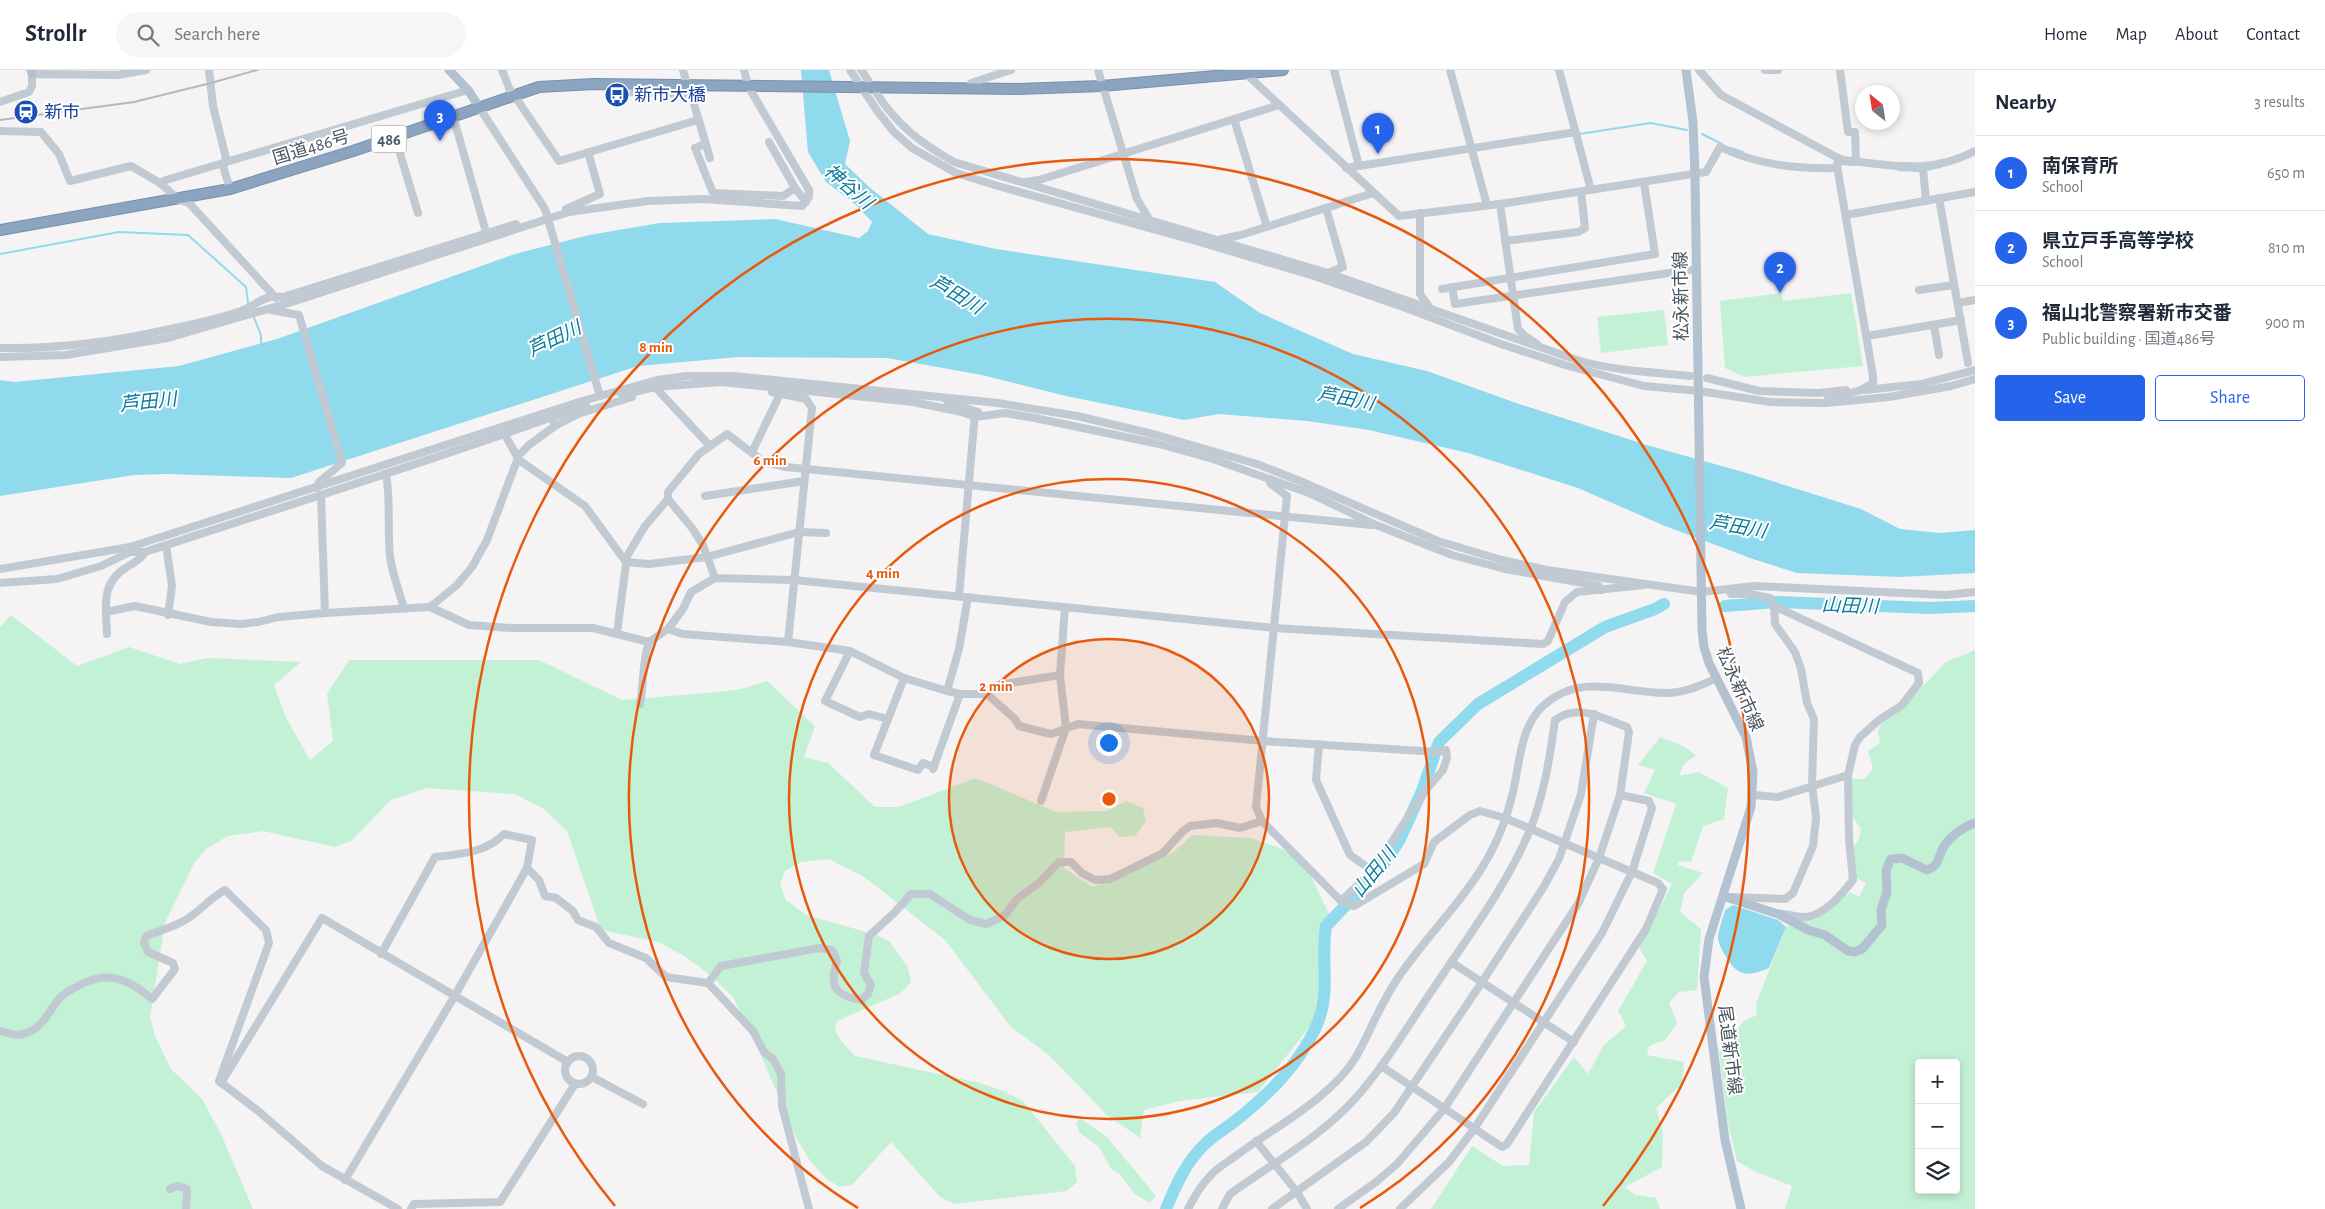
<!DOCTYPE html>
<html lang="en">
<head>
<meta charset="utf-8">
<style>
	body { margin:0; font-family:"Alegreya Sans","Noto Sans JP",sans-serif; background:#f6f6f7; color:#1f2937 }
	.controls { position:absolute; right:15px; bottom:15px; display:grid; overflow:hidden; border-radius:5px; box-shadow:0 2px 8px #0003 }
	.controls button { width:45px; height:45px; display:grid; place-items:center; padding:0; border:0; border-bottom:1px solid #e0e1e3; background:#fff; color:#1f2937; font:25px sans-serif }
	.compass { position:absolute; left:1855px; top:15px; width:45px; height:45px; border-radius:50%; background:#fff; box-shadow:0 2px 8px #0003; rotate:330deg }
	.you { position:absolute; left:1108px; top:672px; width:18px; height:18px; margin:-12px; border:4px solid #fff; border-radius:50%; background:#1a73e8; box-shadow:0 0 0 8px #1a73e833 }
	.badge { display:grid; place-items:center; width:32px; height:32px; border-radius:50%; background:#2563eb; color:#fff; font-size:16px; font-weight:700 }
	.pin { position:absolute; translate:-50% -41px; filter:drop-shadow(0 1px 2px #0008) }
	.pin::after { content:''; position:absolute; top:26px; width:18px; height:15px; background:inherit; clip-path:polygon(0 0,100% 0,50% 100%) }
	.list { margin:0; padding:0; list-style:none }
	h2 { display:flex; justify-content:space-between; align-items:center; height:65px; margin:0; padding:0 20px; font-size:21px }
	h2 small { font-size:16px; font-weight:400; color:#747a83 }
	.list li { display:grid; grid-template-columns:32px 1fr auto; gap:15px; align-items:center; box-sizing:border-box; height:75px; padding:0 20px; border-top:1px solid #e0e1e3 }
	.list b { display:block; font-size:19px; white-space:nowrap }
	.list p { margin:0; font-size:16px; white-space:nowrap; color:#747a83 }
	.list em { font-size:16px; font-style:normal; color:#747a83 }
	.actions { display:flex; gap:10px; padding:15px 20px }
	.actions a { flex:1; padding:11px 0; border:1px solid #2563eb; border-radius:5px; text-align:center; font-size:18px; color:#2563eb }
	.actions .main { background:#2563eb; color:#fff }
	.icon { flex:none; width:28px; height:28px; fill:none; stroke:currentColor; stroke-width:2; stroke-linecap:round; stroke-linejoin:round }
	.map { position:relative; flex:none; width:1975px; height:1139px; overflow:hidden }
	header { display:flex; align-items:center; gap:30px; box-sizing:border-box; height:70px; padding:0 25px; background:#fff; border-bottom:1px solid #e0e1e3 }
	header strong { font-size:24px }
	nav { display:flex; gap:28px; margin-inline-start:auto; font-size:18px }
	.search { width:350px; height:45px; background:#f6f6f7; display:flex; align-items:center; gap:12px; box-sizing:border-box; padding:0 18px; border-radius:28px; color:#747a83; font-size:19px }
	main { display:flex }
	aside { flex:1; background:#fff }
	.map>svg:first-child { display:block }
</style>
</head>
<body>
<header>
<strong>Strollr</strong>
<div class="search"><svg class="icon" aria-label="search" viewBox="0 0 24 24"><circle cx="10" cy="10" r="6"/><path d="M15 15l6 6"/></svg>Search here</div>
<nav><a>Home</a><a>Map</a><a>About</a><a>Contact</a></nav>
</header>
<main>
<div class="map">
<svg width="1975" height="1139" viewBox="0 0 1975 1139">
	<rect width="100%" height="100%" fill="#f5f3f3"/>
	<g fill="#c3f1d5" fill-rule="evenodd">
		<path d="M1781,223L1783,231L1851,223L1863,296L1744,307L1725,298L1720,231Z"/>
		<path d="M1664,240L1668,275L1601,283L1597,247Z"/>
		<path d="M11,545L77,596L129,577L180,594L208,588L301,592L274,615L286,648L310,690L333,671L327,624L349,590H539L622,630L719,622L741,619L767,611L815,656L804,687L828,693L875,737H899L976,708L1056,742L1107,741L1126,731L1143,738L1146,751L1135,766L1120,767L1110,757L1065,762L1064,798L1093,817L1174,782L1192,765L1251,768L1301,786L1330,846L1314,951L1258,1022L1180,1031L1144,1040L1140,1068L1107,1045L1049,985L1011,957L945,870L863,806L829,789L801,792L785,801L780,815L786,830L806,845L877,865L889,871L908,898L911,912L901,923L837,951L835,960L842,972L855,986L980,1013L1003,1021L1023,1031L1075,1096L1077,1112L1066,1121L955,1134L940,1127L891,1072L852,1115L839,1117L826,1108L810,1091L796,1067L750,960L733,927L709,904L684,886L658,872L601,860L567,761L544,739L515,724L427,718L391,730L351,771L335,777L263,761L228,766L206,779L194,793L165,853L150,947L155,966L171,999L202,1029L221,1064L253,1139H0V557Z"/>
		<path d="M1975,580V1139H1785L1792,1116L1756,1102L1737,1091L1728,1054L1719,981L1744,951L1757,945L1756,934L1786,857L1825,842L1850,822L1859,827L1866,813L1855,807L1852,780L1859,769L1861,759L1852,746L1851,709H1865L1873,698L1868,681L1880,673L1878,661L1882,651L1907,633L1946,592ZM1919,993H1956V1120H1919Z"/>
		<path d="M1660,667L1683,676L1696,685L1683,695L1679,706L1699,702L1728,718L1724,749L1703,756L1691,792L1678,791V795L1703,803L1684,823L1680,842L1701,859L1697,920L1679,922L1669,933L1677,953L1665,970L1649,976L1647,985L1684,992L1682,1014L1656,1038L1663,1062L1662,1097L1625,1117L1635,1125L1656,1128L1660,1139H1431L1472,1076L1503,1096L1529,1095L1534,1042L1574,987L1588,1004L1604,975L1626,956L1618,941L1647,891L1639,878L1672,814L1653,803L1676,734L1644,723L1655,700L1638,695Z"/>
		<path d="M1080,1048L1107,1067L1156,1126L1149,1133L1134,1123L1120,1104L1112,1100L1099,1077L1079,1062L1076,1054Z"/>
	</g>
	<g fill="#90daee">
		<path d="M801,0H829L850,71L845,94L869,117L928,164L996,179L1215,212L1260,243L1353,284L1427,301L1519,334L1650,376L1743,402L1861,439L1900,459L1940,463L1975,460V503L1900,507L1797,503L1753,489L1665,456L1578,418L1468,383L1369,360L1307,351L1219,344L1184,350L1066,326L982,305L887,288L739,287L638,296L291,408L166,404L134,405L0,426V310L14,312L179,296L277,269L515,184L589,165L660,153L775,149L859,168L868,161L872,152L855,134L826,112L808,82Z"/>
		<path d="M1733,835L1778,850L1786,857L1769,898C1747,907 1737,907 1725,885C1722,880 1718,873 1718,867C1719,858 1723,848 1725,840Z"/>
	</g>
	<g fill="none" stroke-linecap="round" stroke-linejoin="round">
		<g stroke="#90daee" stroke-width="2">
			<path d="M1579,64L1651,53L1687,60"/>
			<path d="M1702,64L1722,74"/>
			<path d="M1731,78L1743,82"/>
			<path d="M1839,94L1856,95"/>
			<path d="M1898,100L1921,101"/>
			<path d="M1926,100L1940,97"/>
			<path d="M0,184L119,162L188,165L246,217L248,233"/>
			<path d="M253,245L261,265V273"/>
		</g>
		<g stroke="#90daee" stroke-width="12">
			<path d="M1725,536L1777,532L1930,538L1975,536"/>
			<path d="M1166,1139C1176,1115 1186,1092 1205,1074C1214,1065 1225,1059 1235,1051C1268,1025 1298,996 1316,957C1332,922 1320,891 1326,856L1381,798L1399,771L1422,721L1439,672L1478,634L1605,557L1655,539L1664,534"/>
		</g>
		<defs>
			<path id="highway" d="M0,160L230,119L353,81L539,17L594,14L1018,19L1102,16L1283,0"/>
		</defs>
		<use href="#highway" stroke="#7690ad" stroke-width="12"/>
		<g stroke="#c1cad2" stroke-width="8">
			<path d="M209,0L213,36L226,88L223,96L230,119"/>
			<path d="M502,0L509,18L559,91L698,50"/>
			<path d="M683,0L687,15"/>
			<path d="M850,0L878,42L894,62L912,78L956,103L998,116L1196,171L1311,205L1403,237L1501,274L1565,295L1644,316L1699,321L1770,332L1825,333L1889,327L1951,316L1975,309"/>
			<path d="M861,0L868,10"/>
			<path d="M1098,0L1137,129L1149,149"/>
			<path d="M1334,0L1359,96"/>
			<path d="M1450,0L1487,135"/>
			<path d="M1559,0L1591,120"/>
			<path d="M1699,0L1721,25L1838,88L1837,96L1873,306V313L1861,320L1828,329"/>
			<path d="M1765,0H1778"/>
			<path d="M1840,0L1848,62H1855L1856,92"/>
			<path d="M1244,2L1399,146L1500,134L1706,102L1720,77C1758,95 1796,99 1837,98"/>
			<path d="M622,14L623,22L691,24L710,88"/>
			<path d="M970,18L971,13L1011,0"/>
			<path d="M877,24C899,57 921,73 954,92L1328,203L1580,291C1617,301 1652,302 1690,306"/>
			<path d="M0,32L29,22L32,16V4L118,5L146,0"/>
			<path d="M479,37L545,139L600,326"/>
			<path d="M453,46L486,162"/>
			<path d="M1234,49L1267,157"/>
			<path d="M0,61L41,62L59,84L70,111L131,96L160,113L179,130L189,133L276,228"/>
			<path d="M395,67L418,143"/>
			<path d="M769,72L795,118"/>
			<path d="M705,74L695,78L713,123L783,126L795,118L806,132"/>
			<path d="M1838,88L1843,90C1891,95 1930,105 1975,81"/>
			<path d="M1346,98L1576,62"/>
			<path d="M1923,98L1926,131"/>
			<path d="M1025,112L1039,110L1279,35"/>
			<path d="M160,113L166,110L468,20"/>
			<path d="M1939,128L1968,293"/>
			<path d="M1500,134L1518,259L1525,266L1537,274"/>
			<path d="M1326,138L1343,197L1328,203"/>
			<path d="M566,139L600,124L588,82"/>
			<path d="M1420,143V224L1430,238"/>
			<path d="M1846,145L1975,122"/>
			<path d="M1222,169L1241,165L1373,123"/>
			<path d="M1505,171L1578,162L1585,158L1581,122"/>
			<path d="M1452,217L1455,234L1697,199"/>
			<path d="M1442,219L1655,184L1644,113"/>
			<path d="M1919,220L1954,215"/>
			<path d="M1958,233L1975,230"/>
			<path d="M271,240L299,245L341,389L342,393L319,412L317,418"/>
			<path d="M1934,255L1939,285"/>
			<path d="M1867,266L1961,250"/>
			<path d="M0,278C58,279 114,272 170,259C194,254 218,249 241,241C256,235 265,224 283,227L516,154"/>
			<path d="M0,287L66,285L168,268L292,232L569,142L648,131L703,129L802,136L809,127V120L748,16L744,0"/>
			<path d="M1707,308L1759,321L1819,323L1846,320"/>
			<path d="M655,317L709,375"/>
			<path d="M1865,320L1921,314L1975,300"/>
			<path d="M772,322L806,329L812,338L788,572"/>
			<path d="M622,325L655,317L721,312L913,332L962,342L975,347L1005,343L1035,348L1159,374L1213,389L1309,423L1376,455L1452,485L1505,499L1599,516L1601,520"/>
			<path d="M946,329L948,332L978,342"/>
			<path d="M555,356L578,344L632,327"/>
			<path d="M505,365L519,390L585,436L626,492L649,494L707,487L799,462L826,463"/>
			<path d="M752,382L780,324"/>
			<path d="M386,404C391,431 387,459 390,486C392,503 399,521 404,538"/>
			<path d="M1270,409V413L1287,426L1256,737L1262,751L1341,831L1354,836L1424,794L1434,772L1470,745L1480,741L1505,748L1658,813L1663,819L1646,859L1507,1074L1502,1077L1381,996"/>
			<path d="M321,425L325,543"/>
			<path d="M705,426L804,411"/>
			<path d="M668,429L692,458L703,475L715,508L794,510L1274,558L1543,574L1548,571L1565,532L1577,522L1644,515"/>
			<path d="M166,475L172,516L168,545"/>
			<path d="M130,482H145C292,434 440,388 586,335"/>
			<path d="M0,499L130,477L579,332L657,310L687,306H734L998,333L1077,346L1157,365L1257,394L1300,411L1438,471L1502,490L1547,500L1702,522L1754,516L1946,525L1975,522"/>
			<path d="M0,513L57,509L101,496L130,482V479"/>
			<path d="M1728,519L1731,524H1750L1770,528L1774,536L1775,554L1795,582L1801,599L1807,633L1814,649L1812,714L1816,748L1813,776L1793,823L1785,829L1730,827"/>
			<path d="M959,526L975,343"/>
			<path d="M430,537L457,515L472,497L487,470L519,385L529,375L555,356L552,347"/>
			<path d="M106,542L135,536L211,552L241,554L259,552L278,547L325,543L430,537L469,555L511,558H593L649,572"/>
			<path d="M668,559L683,539L691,522L715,508"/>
			<path d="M617,563L627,486L645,456L668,429V422L699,384L727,364L764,392L786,397L1371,455"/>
			<path d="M107,564C106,537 100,513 127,497C133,493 142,489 145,482"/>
			<path d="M850,581L825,631L860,647L869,644L888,649"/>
			<path d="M904,608L874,685L918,700L923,693L934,697"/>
			<path d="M947,621L959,579L968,527"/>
			<path d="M987,624L989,619L998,615L1060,605"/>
			<path d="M640,634C644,613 642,592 649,572L668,559L683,564L788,572L850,581L904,608L947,621L960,624H987L1015,649L1019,656L1051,664L1078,654L1263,671L1439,682L1446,680L1447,688L1443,700L1425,721L1373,801L1341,831"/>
			<path d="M1319,674L1316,710L1350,785L1373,801"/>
			<path d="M933,699L960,624"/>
			<path d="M1753,725L1778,727L1848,705L1855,675L1860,667L1879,650L1902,635L1919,613L1918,603L1774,536"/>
			<path d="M1041,731L1066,658L1060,605L1065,537"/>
			<path d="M1778,844C1787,842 1795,848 1805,847C1824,846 1842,824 1853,810L1849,769L1848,705"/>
			<path d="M381,884L435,787C460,784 486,783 504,764L532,770L527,798L539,810L545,826L556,828L573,841L578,850L596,857L609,873L646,888L666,907L708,913L721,896L819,878L832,880L837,891C829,916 834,925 861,930L868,924L871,915L864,903L869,866L895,842L911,824H930L970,850L986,854L1004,846L1018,828L1039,813L1059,792H1071L1082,803L1095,810L1110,809L1163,783L1182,762L1190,756L1217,753L1240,758L1262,751"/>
			<path d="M1451,892L1574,972"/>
			<path d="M708,913L753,961L764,982L773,989L781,1004L782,1036L809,1139"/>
			<path d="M0,961C9,963 17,967 26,963C43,958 49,940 60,928C64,923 70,920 76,917C106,899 127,908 152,929L175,899L173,893L148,882L144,873L146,866C161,860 176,857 190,847C203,838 210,828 225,820L266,860L269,873L219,1011L257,1040L322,1096L398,1139"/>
			<circle cx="579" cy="1000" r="14"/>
			<path d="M592,1007L643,1034"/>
			<path d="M221,1013L322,848L568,992"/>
			<path d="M1256,1071L1297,1122L1307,1139"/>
			<path d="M345,1110L454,927L527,798"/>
			<path d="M170,1119L178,1116L187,1119L186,1139"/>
			<path d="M411,1139L414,1134L500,1132L575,1014"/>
			<path d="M1188,1139C1194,1127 1201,1115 1211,1105C1218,1097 1228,1092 1237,1085C1275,1057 1331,1028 1356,987C1370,962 1380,935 1396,911C1426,865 1470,826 1494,776C1502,760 1508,742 1512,726C1520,696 1519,657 1544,635C1581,602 1623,623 1666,623C1683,623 1701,616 1716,608"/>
			<path d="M1222,1139L1230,1124C1270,1095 1317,1069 1351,1033C1383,999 1407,957 1433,919C1467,868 1506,817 1530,760C1544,725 1550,687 1555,650C1579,633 1602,648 1627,657L1629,662L1620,725L1599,788L1578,834L1444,1039L1397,1094L1376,1112L1338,1139"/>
			<path d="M1272,1139L1366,1072L1394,1043L1482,912L1543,818L1559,789L1581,724L1594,644"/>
			<path d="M1400,1139L1449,1092L1474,1059L1602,863L1632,802L1652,738L1649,731L1620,725"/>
		</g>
		<g stroke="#b3c2d1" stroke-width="9">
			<path d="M31,0L32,4"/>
			<path d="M449,0L468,20L479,37"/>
			<path d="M1686,0L1693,52L1695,105L1702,560L1704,577L1709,593L1746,667L1753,702L1751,737L1709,869L1704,907L1725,1070L1741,1139"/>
			<path d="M1723,826L1778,844L1808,860L1825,865L1848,881L1855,882L1862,879L1882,855L1881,840L1887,822L1886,800L1891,789L1902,788L1927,800C1939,796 1938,788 1943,778C1949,767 1963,757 1975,753"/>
		</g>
		<use href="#highway" stroke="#8ba5c1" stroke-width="10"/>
		<path stroke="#b5b8bd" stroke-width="2" d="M0,50L134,32L211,13L257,0"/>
	</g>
	<circle cx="1109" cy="729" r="160" fill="#e8590c" fill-opacity=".12"/>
	<g fill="none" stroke="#e8590c" stroke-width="2.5">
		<circle cx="1109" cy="729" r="160"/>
		<circle cx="1109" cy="729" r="320"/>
		<path d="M858 1138A480 480 0 1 1 1360 1138"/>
		<path d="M615 1136A640 640 0 1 1 1603 1136"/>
	</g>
	<defs>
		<symbol id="bus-disc" viewBox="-11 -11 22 22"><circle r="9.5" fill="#1a4fb4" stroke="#fff"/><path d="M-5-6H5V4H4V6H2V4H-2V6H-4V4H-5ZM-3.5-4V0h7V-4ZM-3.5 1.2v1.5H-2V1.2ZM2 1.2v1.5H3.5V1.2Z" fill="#fff"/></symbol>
		<symbol id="station-disc" viewBox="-11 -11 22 22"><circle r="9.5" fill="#1a4fb4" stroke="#fff"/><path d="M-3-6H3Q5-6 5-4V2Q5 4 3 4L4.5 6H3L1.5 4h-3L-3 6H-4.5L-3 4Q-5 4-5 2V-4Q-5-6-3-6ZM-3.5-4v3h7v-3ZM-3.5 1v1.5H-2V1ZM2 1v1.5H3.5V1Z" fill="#fff"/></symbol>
	</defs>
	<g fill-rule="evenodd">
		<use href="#bus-disc" x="603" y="11" width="28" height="28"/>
		<use href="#station-disc" x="12" y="28" width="28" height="28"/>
	</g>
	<g text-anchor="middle" stroke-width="4" stroke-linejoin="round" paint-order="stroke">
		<rect fill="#fff" stroke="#808990" stroke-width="1" x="371.5" y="55.5" width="35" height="27" rx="4"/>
		<g font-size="16" font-weight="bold" fill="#4a5661">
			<text x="389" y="75">486</text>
		</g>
		<g font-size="18" fill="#164399" stroke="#fff" text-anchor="start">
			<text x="634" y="31">新市大橋</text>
			<text x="44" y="48">新市</text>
		</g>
		<g font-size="18" fill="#4a5661" stroke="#fff">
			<text transform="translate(311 77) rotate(-17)" y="6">国道486号</text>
			<text transform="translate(1681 226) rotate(-91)" y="6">松永新市線</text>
			<text transform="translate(1740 619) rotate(66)" y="6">松永新市線</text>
			<text transform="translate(1730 980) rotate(83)" y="6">尾道新市線</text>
		</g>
		<g font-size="19" font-style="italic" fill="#0c7c9b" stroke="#fff">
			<text transform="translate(849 116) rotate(41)" y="7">神谷川</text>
			<text transform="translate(957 224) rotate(31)" y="7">芦田川</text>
			<text transform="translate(554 268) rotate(-26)" y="7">芦田川</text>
			<text transform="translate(1346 328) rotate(11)" y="7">芦田川</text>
			<text transform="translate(148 331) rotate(-6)" y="7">芦田川</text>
			<text transform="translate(1738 456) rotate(10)" y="7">芦田川</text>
			<text transform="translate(1850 535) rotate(2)" y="7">山田川</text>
			<text transform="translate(1373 802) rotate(-51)" y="7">山田川</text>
		</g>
	</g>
	<circle cx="1109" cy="729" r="8" fill="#e8590c" stroke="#fff" stroke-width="2.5"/>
	<g font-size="15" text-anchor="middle" font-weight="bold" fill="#e8590c" stroke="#fff" stroke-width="4" stroke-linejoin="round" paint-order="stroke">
		<text x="656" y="282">8 min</text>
		<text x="770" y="395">6 min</text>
		<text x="883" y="508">4 min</text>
		<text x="996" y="621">2 min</text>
	</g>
</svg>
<div class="controls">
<button>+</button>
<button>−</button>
<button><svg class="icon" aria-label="layers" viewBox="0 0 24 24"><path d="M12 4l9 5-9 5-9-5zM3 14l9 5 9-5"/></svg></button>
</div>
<svg class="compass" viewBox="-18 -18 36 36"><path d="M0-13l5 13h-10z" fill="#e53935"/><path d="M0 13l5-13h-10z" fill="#747a83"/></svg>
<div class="you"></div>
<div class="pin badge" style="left:1378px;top:84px">1</div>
<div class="pin badge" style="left:1780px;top:223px">2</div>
<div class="pin badge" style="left:440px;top:71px">3</div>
</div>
<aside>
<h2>Nearby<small>3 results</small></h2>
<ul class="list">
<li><span class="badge">1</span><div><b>南保育所</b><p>School</p></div><em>650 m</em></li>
<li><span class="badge">2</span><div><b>県立戸手高等学校</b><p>School</p></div><em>810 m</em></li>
<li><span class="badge">3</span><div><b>福山北警察署新市交番</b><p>Public building · 国道486号</p></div><em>900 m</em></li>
</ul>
<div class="actions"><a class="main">Save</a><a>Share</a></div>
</aside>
</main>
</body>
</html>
